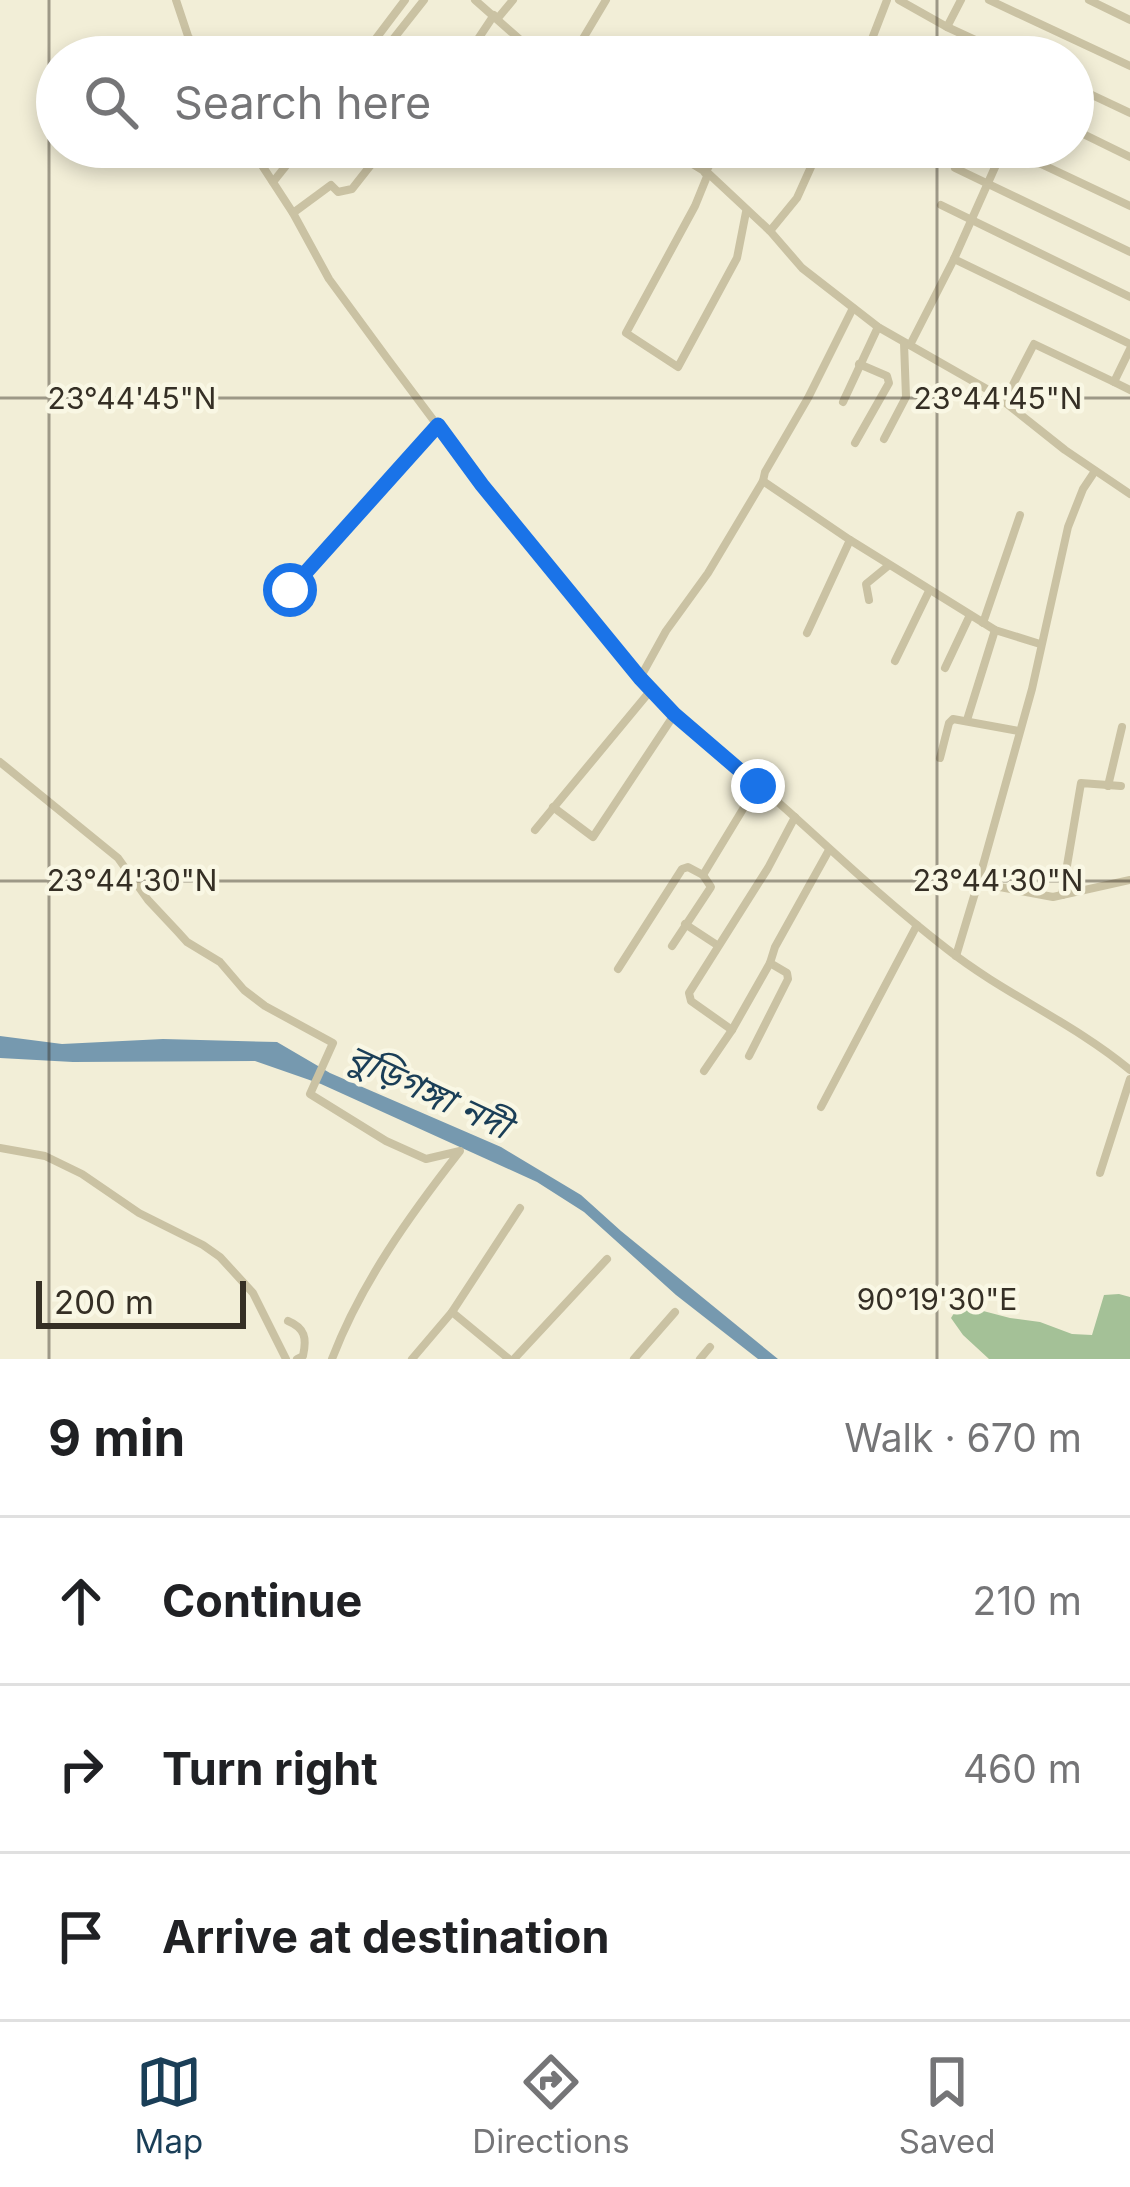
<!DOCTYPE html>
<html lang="en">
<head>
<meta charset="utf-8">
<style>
	body { margin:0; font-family:Inter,"Noto Sans Bengali",sans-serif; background:#f6f6f6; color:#202124 }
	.scale { position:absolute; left:36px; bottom:30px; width:210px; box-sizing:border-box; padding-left:12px; border:6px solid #352f25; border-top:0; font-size:33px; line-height:42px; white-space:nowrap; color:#352f25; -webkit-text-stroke:9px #f9f7e4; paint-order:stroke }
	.stop { position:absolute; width:36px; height:36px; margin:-27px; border:9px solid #1a73e8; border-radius:50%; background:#fff }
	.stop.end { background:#1a73e8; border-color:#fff; box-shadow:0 3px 12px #0008 }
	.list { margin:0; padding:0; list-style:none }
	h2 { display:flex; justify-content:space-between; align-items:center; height:156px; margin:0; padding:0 48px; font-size:51px }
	h2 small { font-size:39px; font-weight:400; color:#757577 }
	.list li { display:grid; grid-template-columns:78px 1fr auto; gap:36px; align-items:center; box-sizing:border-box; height:168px; padding:0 48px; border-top:3px solid #e0e0e0 }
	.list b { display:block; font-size:45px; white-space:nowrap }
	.list em { font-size:39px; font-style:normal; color:#757577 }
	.icon { flex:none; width:66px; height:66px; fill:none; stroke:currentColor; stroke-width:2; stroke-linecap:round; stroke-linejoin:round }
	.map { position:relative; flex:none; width:1130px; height:1359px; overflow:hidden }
	.search { position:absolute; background:#fff; box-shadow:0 6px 18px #0003; left:36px; right:36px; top:36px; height:132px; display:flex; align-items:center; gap:30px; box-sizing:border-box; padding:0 42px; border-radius:66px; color:#757577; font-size:45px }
	.sheet { height:660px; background:#fff }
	nav { display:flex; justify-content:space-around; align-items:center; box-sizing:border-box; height:168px; border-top:3px solid #e0e0e0; background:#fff; font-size:33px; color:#757577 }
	nav a { display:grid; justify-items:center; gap:6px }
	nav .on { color:#1a3e57 }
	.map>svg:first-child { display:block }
</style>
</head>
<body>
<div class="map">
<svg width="1130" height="1359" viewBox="0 0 1130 1359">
	<rect width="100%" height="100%" fill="#f2eed7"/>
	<path fill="#a4c197" d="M1119,1294L1130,1297V1359H989L963,1335L951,1318L956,1310L968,1307L1010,1318L1040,1322L1072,1334L1092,1335L1104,1295Z"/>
	<path fill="#7699af" d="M0,1036L62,1044L163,1039L277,1042L330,1073L501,1147L581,1195L621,1231L778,1359H758L676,1295L584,1212L537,1182L321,1084L255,1061L73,1062L0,1058Z"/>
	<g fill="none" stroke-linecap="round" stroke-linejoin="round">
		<g stroke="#cac2a3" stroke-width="8">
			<path d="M176,0L188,36L201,57"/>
			<path d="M475,0L525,44L545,57"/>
			<path d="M899,0L947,27L1012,57"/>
			<path d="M989,0L1130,66"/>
			<path d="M1089,0L1130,20"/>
			<path d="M498,18L513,0"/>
			<path d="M947,27L961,0"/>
			<path d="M362,57L405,0"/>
			<path d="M379,57L424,0"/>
			<path d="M466,57L494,15"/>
			<path d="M572,57L606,0"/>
			<path d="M783,57L786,53L792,57"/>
			<path d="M865,57L887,0"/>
			<path d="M1073,86L1130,113"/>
			<path d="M1073,129L1130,157"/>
			<path d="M250,147L293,213L329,279L387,358L482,485L651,690C694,734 743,770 788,811C840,858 891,906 947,949C1004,994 1074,1023 1130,1070"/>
			<path d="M665,147L709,174L770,231L802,268L878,327L992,392L1065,450L1130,494"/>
			<path d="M1005,147L1130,206"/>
			<path d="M955,168L1130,252"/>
			<path d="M705,173L720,147"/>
			<path d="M708,174L695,206L626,333L678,367L737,258L746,212"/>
			<path d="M273,182L301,147"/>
			<path d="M941,205L1130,297"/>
			<path d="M293,213L331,185L338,192L352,189L385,147"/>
			<path d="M770,231L797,198L820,147"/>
			<path d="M954,259L1004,147"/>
			<path d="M910,345L954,259L1130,344"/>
			<path d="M1114,382L1130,390"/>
			<path d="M843,402L878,327"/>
			<path d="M1004,402L1034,344L1114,382L1130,349"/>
			<path d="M884,439L906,397L904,343"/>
			<path d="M855,443L889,383L887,376L859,364"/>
			<path d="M763,481L850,540L807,633"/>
			<path d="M850,540L995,630L1040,644"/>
			<path d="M290,590L438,425"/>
			<path d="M869,600L866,584L888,566"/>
			<path d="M983,623L1020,515"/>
			<path d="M895,661L929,591"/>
			<path d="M945,668L970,615"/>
			<path d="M640,678L666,631L708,573L763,481L765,472L808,398L853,308"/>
			<path d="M967,720L995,630"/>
			<path d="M940,758L949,723L953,719L1019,731"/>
			<path d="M0,762L118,858L148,900L178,932L187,942L220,962L244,990L265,1006L333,1043L310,1094L386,1141L426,1159L460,1151C410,1215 361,1283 332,1359"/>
			<path d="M1108,786L1122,727"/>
			<path d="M553,807L593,837L674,715"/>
			<path d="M535,830L651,690"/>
			<path d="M978,883L1032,689L1068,527L1083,489L1095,471"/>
			<path d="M1062,895L1081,783L1121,786"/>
			<path d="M685,924L717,945"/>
			<path d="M672,946L711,887L703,875"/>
			<path d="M956,956L978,883L1053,897L1130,880"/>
			<path d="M618,969L682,869L688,867L703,875L757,786"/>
			<path d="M732,1030L691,1001L689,993L768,868L795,817"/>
			<path d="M749,1056L788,979L787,973L770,963L775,947L829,850"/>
			<path d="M704,1071L732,1030L770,963"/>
			<path d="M821,1107L917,925"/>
			<path d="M0,1148L45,1156L82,1174L139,1213L203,1245L220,1257L253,1293L286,1359"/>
			<path d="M1100,1173L1130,1079"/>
			<path d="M452,1312L509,1359"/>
			<path d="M288,1321C305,1328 307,1338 303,1356L297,1359"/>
			<path d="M412,1359L452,1312L520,1208"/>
			<path d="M514,1359L607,1259"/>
			<path d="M634,1359L675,1312"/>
			<path d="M700,1359L710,1347"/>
		</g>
	</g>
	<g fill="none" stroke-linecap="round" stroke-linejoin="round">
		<path stroke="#1a73e8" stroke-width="15" d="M290,590L438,425L482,485L640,678L674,714L758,786"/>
	</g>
	<path fill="none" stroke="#352f25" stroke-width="3" stroke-opacity="0.45" d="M49,0V1359M937,0V57M937,147V1359M0,398H1130M0,881H1130"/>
	<g text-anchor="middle" stroke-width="9" stroke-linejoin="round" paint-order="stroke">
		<g font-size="36" font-style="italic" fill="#1a3e57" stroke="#f9f7e4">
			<text transform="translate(429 1091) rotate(25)" y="13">বুড়িগঙ্গা নদী</text>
		</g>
	</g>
	<g font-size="30" text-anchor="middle" fill="#352f25" stroke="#f9f7e4" stroke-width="9" stroke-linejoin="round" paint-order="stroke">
		<text x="132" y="409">23°44'45"N</text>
		<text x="998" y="409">23°44'45"N</text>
		<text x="132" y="891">23°44'30"N</text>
		<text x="998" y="891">23°44'30"N</text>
		<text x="937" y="1310">90°19'30"E</text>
	</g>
</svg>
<div class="scale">200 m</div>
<div class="stop" style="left:290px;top:590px"></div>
<div class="stop end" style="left:758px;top:786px"></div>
<div class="search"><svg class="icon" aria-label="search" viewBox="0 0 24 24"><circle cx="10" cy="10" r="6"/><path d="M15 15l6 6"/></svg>Search here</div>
</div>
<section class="sheet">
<h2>9 min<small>Walk · 670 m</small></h2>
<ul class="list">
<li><svg class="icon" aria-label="ahead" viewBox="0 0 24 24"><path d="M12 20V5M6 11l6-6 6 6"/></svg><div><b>Continue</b></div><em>210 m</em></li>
<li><svg class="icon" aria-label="right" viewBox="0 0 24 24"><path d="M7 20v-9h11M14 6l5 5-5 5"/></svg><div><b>Turn right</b></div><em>460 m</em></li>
<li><svg class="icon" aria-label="arrive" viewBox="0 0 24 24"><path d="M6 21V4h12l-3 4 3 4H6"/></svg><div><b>Arrive at destination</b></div></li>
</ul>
</section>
<nav>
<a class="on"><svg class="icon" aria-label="map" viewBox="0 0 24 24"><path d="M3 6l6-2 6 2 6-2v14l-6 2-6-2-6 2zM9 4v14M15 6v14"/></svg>Map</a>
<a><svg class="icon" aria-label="directions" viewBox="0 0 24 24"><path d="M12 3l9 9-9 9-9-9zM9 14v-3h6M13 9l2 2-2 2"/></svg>Directions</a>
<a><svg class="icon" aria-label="saved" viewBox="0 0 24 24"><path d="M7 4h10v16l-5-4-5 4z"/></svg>Saved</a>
</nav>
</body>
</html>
